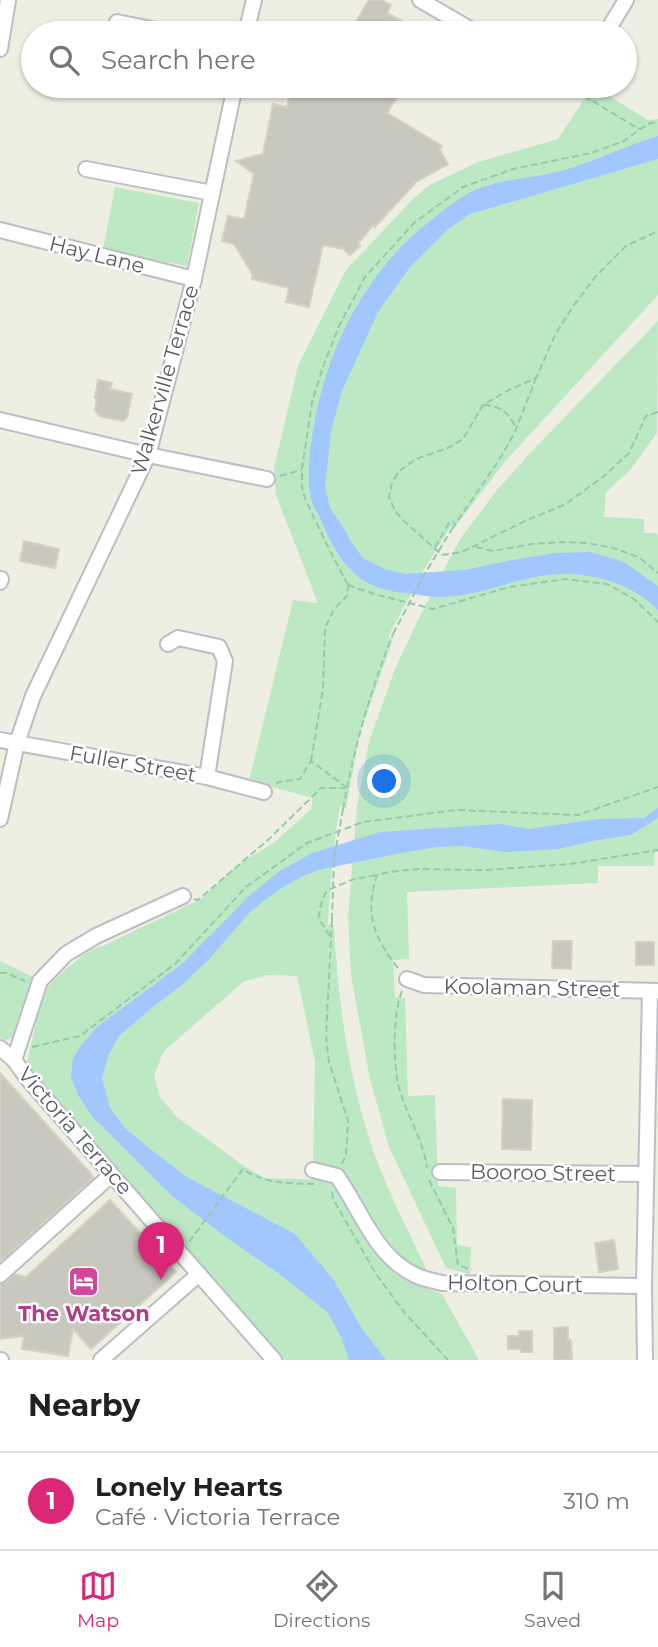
<!DOCTYPE html>
<html lang="en">
<head>
<meta charset="utf-8">
<style>
	body { margin:0; font-family:Montserrat,sans-serif; background:#f2f2f2; color:#202124 }
	.you { position:absolute; left:385px; top:782px; width:24px; height:24px; margin:-18px; border:5px solid #fff; border-radius:50%; background:#1a73e8; box-shadow:0 0 0 10px #1a73e833 }
	.badge { display:grid; place-items:center; width:46px; height:46px; border-radius:50%; background:#db2777; color:#fff; font-size:23px; font-weight:700 }
	.pin { position:absolute; translate:-50% -58px; filter:drop-shadow(0 2px 4px #0008) }
	.pin::after { content:''; position:absolute; top:37px; width:24px; height:21px; background:inherit; clip-path:polygon(0 0,100% 0,50% 100%) }
	.list { margin:0; padding:0; list-style:none }
	h2 { display:flex; justify-content:space-between; align-items:center; height:91px; margin:0; padding:0 28px; font-size:30px }
	h2 small { font-size:23px; font-weight:400; color:#757577 }
	.list li { display:grid; grid-template-columns:46px 1fr auto; gap:21px; align-items:center; box-sizing:border-box; height:98px; padding:0 28px; border-top:2px solid #e0e0e0 }
	.list b { display:block; font-size:26px; white-space:nowrap }
	.list p { margin:0; font-size:23px; white-space:nowrap; color:#757577 }
	.list em { font-size:23px; font-style:normal; color:#757577 }
	.icon { flex:none; width:38px; height:38px; fill:none; stroke:currentColor; stroke-width:2; stroke-linecap:round; stroke-linejoin:round }
	.map { position:relative; flex:none; width:658px; height:1360px; overflow:hidden }
	.search { position:absolute; background:#fff; box-shadow:0 2px 5px #0004; left:21px; right:21px; top:21px; height:77px; display:flex; align-items:center; gap:18px; box-sizing:border-box; padding:0 24px; border-radius:38px; color:#757577; font-size:26px }
	.sheet { height:189px; background:#fff }
	nav { display:flex; justify-content:space-around; align-items:center; box-sizing:border-box; height:98px; border-top:2px solid #e0e0e0; background:#fff; font-size:19px; color:#757577 }
	nav a { display:grid; justify-items:center; gap:4px }
	nav .on { color:#db2777 }
	.map>svg:first-child { display:block }
</style>
</head>
<body>
<div class="map">
<svg width="658" height="1360" viewBox="0 0 658 1360">
	<rect width="100%" height="100%" fill="#efeee2"/>
	<g fill="#bde8c4">
		<path d="M593,86L648,120L658,119V295L507,459L454,528L451,526L423,571L388,637L393,639L360,733L346,808L340,806C333,846 330,885 328,925L334,926C338,1004 349,1082 375,1156C390,1196 410,1234 428,1273L406,1261L380,1235L350,1179L334,1170H313L315,1061L297,976L267,975L243,982L164,1051L154,1075L160,1097L177,1117L244,1166L265,1178L326,1180L338,1187L376,1252L395,1274L421,1287L442,1294L479,1360H282L213,1278L162,1223L26,1067C31,1048 38,1004 48,988C54,978 66,969 75,962C83,954 93,948 103,946L201,899L235,867L276,841L311,809L313,798L249,781L293,600L318,603L276,495L274,468L298,366L346,270L413,199L430,185L478,162L558,139Z"/>
		<path d="M115,187L199,203L187,266L103,250Z"/>
		<path d="M658,321L657,433L630,470L606,492L604,517L644,519V533H657L658,535V852H655L654,866H598V883L407,892L409,959L393,960L395,997L405,998L408,1096L435,1095L438,1186L456,1188L457,1245L471,1247L470,1274L446,1268L389,1147L370,1079L351,975L348,918L357,806L369,742L395,669L417,622L460,539L497,490L532,451Z"/>
		<path d="M0,961L33,977L17,1034L7,1040L0,1038Z"/>
	</g>
	<g fill="#a2c7ff">
		<path d="M658,136V159L470,214L446,231L410,267L378,312L342,391L331,431L325,487L330,508L346,531L351,542L363,558L385,569L405,574L464,570L512,560L556,553L591,552L624,562L658,586V610C629,580 581,569 540,576C507,582 476,596 442,597C433,598 416,594 406,593C384,591 364,585 349,568C335,553 328,536 320,518C317,512 313,506 311,499C306,477 310,447 314,425C329,341 370,264 440,213C450,206 460,197 471,192C502,177 536,179 568,169C599,159 628,145 658,136Z"/>
		<path d="M658,808V818L631,835L592,841L559,849L506,852L462,846L437,847L406,852L318,870L303,876L278,890L250,912L211,957L181,986L154,1006L119,1036L109,1054L102,1078L110,1108L125,1128L149,1148L187,1177L295,1234L333,1279L361,1327L386,1360H349L342,1339L328,1313L285,1278L227,1238L172,1196L92,1116L78,1095L71,1077L73,1058L84,1042L97,1027L183,963L251,894L280,871L312,853L380,832L500,824L529,829L598,819L644,818Z"/>
	</g>
	<g fill="#c9c8bf" stroke="#d4d1c0" stroke-width="2">
		<path d="M369,0H381L391,5L387,13L424,33H349Z"/>
		<path d="M292,86H404L387,113L442,146L440,150L448,164L416,182L375,227L373,225L358,244L360,246L350,255L343,249L323,245L309,307L286,302L289,288L252,279L253,275L234,244L222,241L228,216L244,219L254,174L236,161L263,154L273,104L287,107Z"/>
		<path d="M98,380L112,383L110,389L132,394L127,417L123,421L99,416L95,410L97,398H95Z"/>
		<path d="M24,541L59,549L55,568L20,561Z"/>
		<path d="M553,941H572L571,969L552,968Z"/>
		<rect x="636" y="942" width="18" height="23"/>
		<path d="M0,1073L92,1175L93,1178L0,1262Z"/>
		<path d="M503,1099L532,1100L531,1150L502,1149Z"/>
		<path d="M110,1200L176,1272L91,1349L73,1329L68,1356L22,1349L24,1336L0,1339V1284L6,1283L15,1274L26,1277Z"/>
		<path d="M614,1240L618,1269L599,1272L595,1243Z"/>
		<path d="M568,1327V1340H571L572,1360H554V1328Z"/>
		<path d="M519,1331H532V1352H521V1349H508V1336H519Z"/>
	</g>
	<g fill="none" stroke-linecap="round" stroke-linejoin="round">
		<defs>
			<g id="minor">
				<path d="M420,0L477,33"/>
				<path d="M117,22L171,33"/>
				<path d="M246,33L254,0"/>
				<path d="M606,33L626,0"/>
				<path d="M0,49L8,0"/>
				<path d="M567,86L572,88L573,86"/>
				<path d="M86,169L212,193"/>
				<path d="M0,230L194,279"/>
				<path d="M0,420L148,455L267,479"/>
				<path d="M0,582L1,579"/>
				<path d="M168,644L178,638L219,647L225,661L207,777"/>
				<path d="M0,740L207,777L264,792"/>
				<path d="M0,819L17,743L33,696L148,455L194,279L235,86"/>
				<path d="M407,979L424,985L658,991"/>
				<path d="M0,1048L14,1060L27,1078L274,1360"/>
				<path d="M14,1060L40,981L66,954L96,936L183,896"/>
				<path d="M313,1170L337,1176C361,1210 375,1256 415,1275C423,1279 433,1281 442,1283L644,1286"/>
				<path d="M440,1172L646,1174"/>
				<path d="M0,1275L111,1175"/>
				<path d="M0,1360H1"/>
				<path d="M101,1360L199,1274"/>
				<path d="M645,1360L644,1286L650,991"/>
			</g>
		</defs>
		<use href="#minor" stroke="#bcbec5" stroke-width="18"/>
		<g stroke="#95c9ac" stroke-width="2" stroke-dasharray="7 3.5" stroke-linecap="butt">
			<path d="M584,96L639,129"/>
			<path d="M484,405C501,406 507,412 515,426"/>
			<path d="M658,412L646,416L629,453L603,477L564,505L527,520L462,552L442,555L404,521L395,511L389,497L392,483L399,471L416,459L450,447L463,439L483,405L509,390L536,378L556,333L574,305L596,276L626,246L658,231"/>
			<path d="M280,476L301,470"/>
			<path d="M452,529L499,460L514,434L536,378"/>
			<path d="M435,547L449,523L454,522"/>
			<path d="M476,547L493,551L532,544L562,542L587,543L613,548L639,557L658,573"/>
			<path d="M348,585L331,553L306,501L302,488V469L312,402L323,367L339,326L365,277L414,223L463,187L513,169L591,153L624,141L640,129L651,123L658,122"/>
			<path d="M348,585L374,594L433,609L509,587L565,579L607,584L634,599L658,622"/>
			<path d="M311,761L323,689L325,628L334,609L347,596L348,586"/>
			<path d="M276,784L279,782L300,779L311,761L346,787"/>
			<path d="M343,809C354,747 370,692 393,634"/>
			<path d="M194,899L198,900L269,839L321,788H346"/>
			<path d="M332,920L326,1036L329,1062L348,1121L346,1154L342,1164"/>
			<path d="M330,936L321,922L319,916L321,904L325,894L328,890L354,879L377,875"/>
			<path d="M398,968C374,938 364,913 377,875L389,872L417,869L485,870L570,864L658,850"/>
			<path d="M0,973H6L25,981"/>
			<path d="M402,991C393,1013 393,1060 398,1084C405,1113 423,1138 427,1168"/>
			<path d="M32,1047L80,1036L176,963L246,887L307,843L363,822L456,810L578,815L658,787"/>
			<path d="M429,1180L453,1228L458,1265L472,1270"/>
			<path d="M332,1192L333,1199L376,1274L404,1312L448,1360"/>
			<path d="M189,1242L243,1169C264,1184 289,1183 314,1184"/>
		</g>
		<use href="#minor" stroke="#fff" stroke-width="14"/>
		<g stroke="#95c9ac" stroke-width="2" stroke-dasharray="7 3.5" stroke-linecap="butt">
			<path d="M393,634L424,575L452,529"/>
			<path d="M332,920L334,859L343,809"/>
		</g>
	</g>
	<defs>
		<symbol id="hotel-square" viewBox="-11 -11 22 22"><rect x="-9" y="-9" width="18" height="18" rx="4" fill="#d1479c" stroke="#fff"/><path d="M-6-4.5h1.5V1H6V5H4.5V3h-9V5H-6ZM-4 0a1.8 1.8 0 1 1 3.6 0ZM.5 0V-2.5h3Q6-2.5 6 0Z" fill="#fff"/></symbol>
	</defs>
	<g fill-rule="evenodd">
		<use href="#hotel-square" x="66" y="1264" width="35" height="35"/>
	</g>
	<g text-anchor="middle" stroke-width="5" stroke-linejoin="round" paint-order="stroke">
		<g font-size="21" fill="#5a5d64" stroke="#fff">
			<text transform="translate(97 255) rotate(14)" y="7">Hay Lane</text>
			<text transform="translate(165 380) rotate(-74)" y="7">Walkerville Terrace</text>
			<text transform="translate(133 764) rotate(10)" y="7">Fuller Street</text>
			<text transform="translate(532 988) rotate(1)" y="7">Koolaman Street</text>
			<text transform="translate(75 1131) rotate(49)" y="7">Victoria Terrace</text>
			<text transform="translate(543 1173) rotate(1)" y="7">Booroo Street</text>
			<text transform="translate(515 1284) rotate(1)" y="7">Holton Court</text>
		</g>
		<g font-size="21" font-weight="bold" fill="#b23c85" stroke="#fff">
			<text x="84" y="1321">The Watson</text>
		</g>
	</g>
</svg>
<div class="you"></div>
<div class="pin badge" style="left:161px;top:1280px">1</div>
<div class="search"><svg class="icon" aria-label="search" viewBox="0 0 24 24"><circle cx="10" cy="10" r="6"/><path d="M15 15l6 6"/></svg>Search here</div>
</div>
<section class="sheet">
<h2>Nearby<small></small></h2>
<ul class="list">
<li><span class="badge">1</span><div><b>Lonely Hearts</b><p>Café · Victoria Terrace</p></div><em>310 m</em></li>
</ul>
</section>
<nav>
<a class="on"><svg class="icon" aria-label="map" viewBox="0 0 24 24"><path d="M3 6l6-2 6 2 6-2v14l-6 2-6-2-6 2zM9 4v14M15 6v14"/></svg>Map</a>
<a><svg class="icon" aria-label="directions" viewBox="0 0 24 24"><path d="M12 3l9 9-9 9-9-9zM9 14v-3h6M13 9l2 2-2 2"/></svg>Directions</a>
<a><svg class="icon" aria-label="saved" viewBox="0 0 24 24"><path d="M7 4h10v16l-5-4-5 4z"/></svg>Saved</a>
</nav>
</body>
</html>
